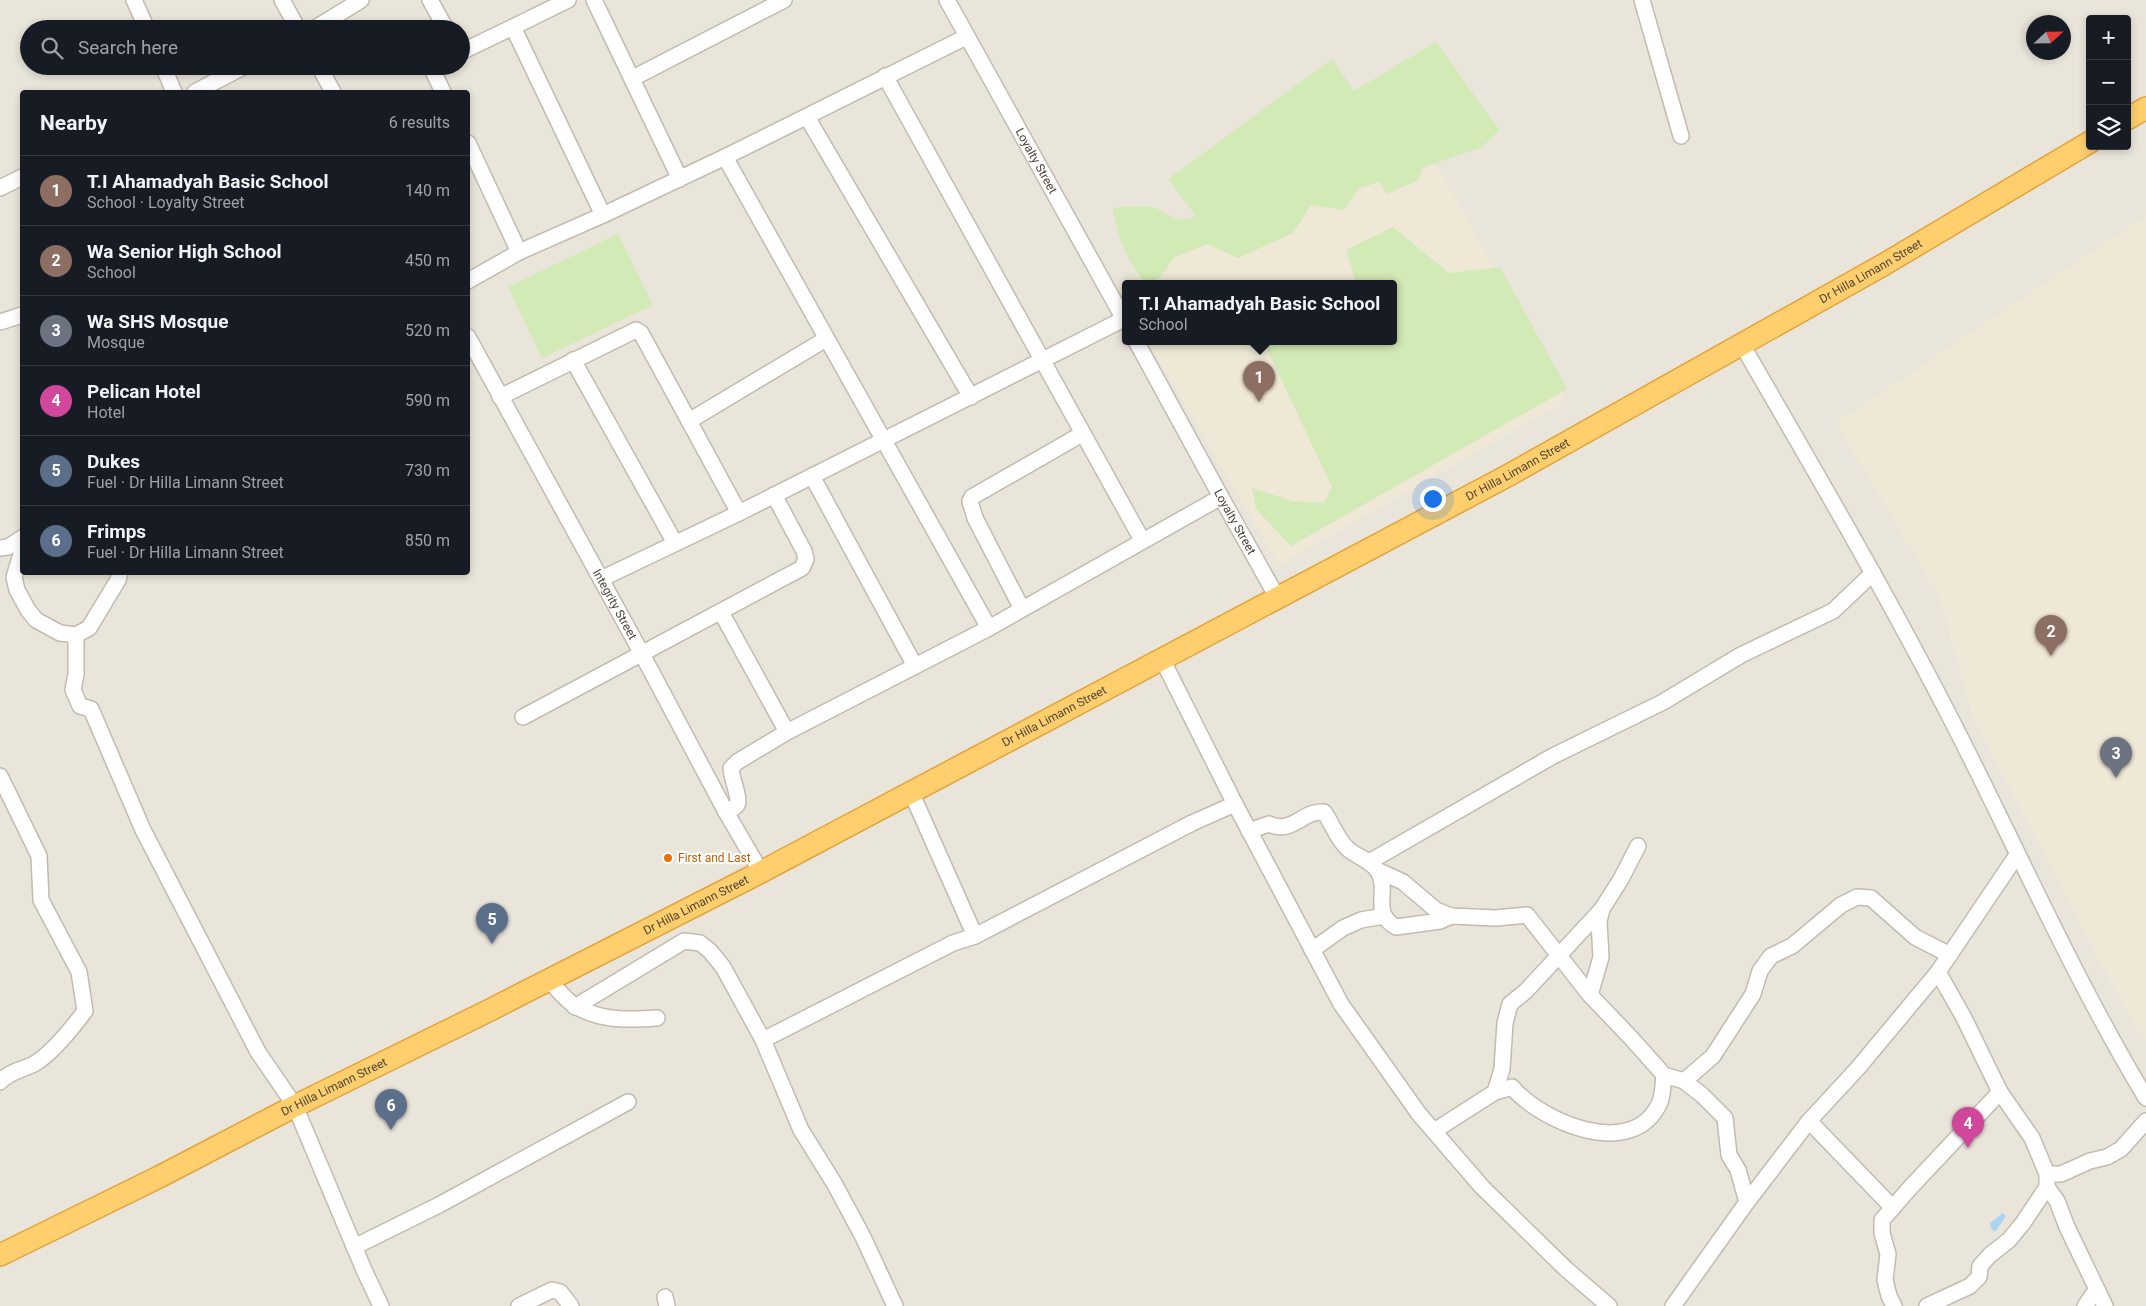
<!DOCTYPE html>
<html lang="en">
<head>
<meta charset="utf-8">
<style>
	body { margin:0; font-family:Roboto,sans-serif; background:#20242c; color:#f1f3f6 }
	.controls { position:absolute; right:15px; top:15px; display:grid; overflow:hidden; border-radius:5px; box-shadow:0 2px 8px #0003 }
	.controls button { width:45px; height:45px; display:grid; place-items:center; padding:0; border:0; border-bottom:1px solid #363941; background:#171b24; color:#f1f3f6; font:25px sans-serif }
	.compass { position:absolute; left:2026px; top:15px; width:45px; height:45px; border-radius:50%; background:#171b24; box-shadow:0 2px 8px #0003; rotate:68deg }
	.you { position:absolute; left:1432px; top:498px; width:18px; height:18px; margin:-12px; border:4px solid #fff; border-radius:50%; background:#1a73e8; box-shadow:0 0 0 8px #1a73e833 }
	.badge { display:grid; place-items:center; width:32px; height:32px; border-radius:50%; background:#8c9099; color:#fff; font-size:16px; font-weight:700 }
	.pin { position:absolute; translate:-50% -41px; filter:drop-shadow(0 1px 2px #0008) }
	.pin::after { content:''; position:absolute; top:26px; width:18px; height:15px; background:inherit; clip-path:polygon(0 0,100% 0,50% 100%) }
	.popup { position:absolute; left:1122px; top:280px; width:275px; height:65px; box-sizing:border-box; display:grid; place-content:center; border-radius:5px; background:#171b24; filter:drop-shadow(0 1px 4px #0005); font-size:16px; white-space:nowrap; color:#9ea1a6 }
	.popup b { font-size:19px; color:#f1f3f6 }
	.popup::after { content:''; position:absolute; left:50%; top:100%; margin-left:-10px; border:10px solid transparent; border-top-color:#171b24 }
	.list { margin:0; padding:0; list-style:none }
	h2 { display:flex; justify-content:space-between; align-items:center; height:65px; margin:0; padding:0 20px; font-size:21px }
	h2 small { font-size:16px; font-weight:400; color:#9ea1a6 }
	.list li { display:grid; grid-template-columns:32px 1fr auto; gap:15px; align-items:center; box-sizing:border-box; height:70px; padding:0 20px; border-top:1px solid #363941 }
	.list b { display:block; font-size:19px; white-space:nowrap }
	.list p { margin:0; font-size:16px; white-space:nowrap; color:#9ea1a6 }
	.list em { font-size:16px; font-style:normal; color:#9ea1a6 }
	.icon { flex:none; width:28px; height:28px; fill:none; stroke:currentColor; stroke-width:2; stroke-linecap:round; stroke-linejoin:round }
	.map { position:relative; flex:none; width:2146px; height:1306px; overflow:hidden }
	.search { position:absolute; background:#171b24; box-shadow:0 2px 8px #0003; left:20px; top:20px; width:450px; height:55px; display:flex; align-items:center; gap:12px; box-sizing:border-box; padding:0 18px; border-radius:28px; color:#9ea1a6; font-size:19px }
	.panel { position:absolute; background:#171b24; box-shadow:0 2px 8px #0003; left:20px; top:90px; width:450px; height:485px; border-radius:5px }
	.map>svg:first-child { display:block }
</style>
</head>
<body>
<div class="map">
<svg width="2146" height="1306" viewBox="0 0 2146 1306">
	<rect width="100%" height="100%" fill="#f6f3ec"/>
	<path fill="#eae5da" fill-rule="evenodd" d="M0,0H2146V1306H0ZM2090,19H2127V146H2090ZM2034,22H2064V52H2034ZM29,29H461V66H29ZM22,92H468V572H22ZM1125,283H1393V341H1125Z"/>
	<g fill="#efe8d6">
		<path d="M1414,124L1567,400L1279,565L1148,341H1393V283H1125V301L1116,285Z"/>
		<path d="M2146,216V1042L2121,1001L1972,716L1939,596L1836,423Z"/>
	</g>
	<g fill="#d2eab5">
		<path d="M1436,42L1499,130L1482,147L1422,168L1419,180L1386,194L1380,182L1359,188L1344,210L1311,205L1293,233L1238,258L1207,244L1173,258C1167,269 1160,283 1144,283C1126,255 1118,241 1113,208C1124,207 1137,206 1149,207C1167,208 1174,228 1196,216L1168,179L1332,59L1354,91Z"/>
		<path d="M1393,227L1449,273L1500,267L1567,389L1291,546L1256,509L1252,488L1292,501L1324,503L1332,487L1263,341H1393V283H1356L1346,250Z"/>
		<path d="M618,234L653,305L542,358L508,287Z"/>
	</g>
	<path fill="#a9d4f2" d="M2003,1213L2006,1216L1995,1232L1991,1228L1990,1223Z"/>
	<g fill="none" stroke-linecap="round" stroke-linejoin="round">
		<defs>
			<g id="minor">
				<path d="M134,0L147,29"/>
				<path d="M282,0L298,29"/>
				<path d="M430,0L446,29"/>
				<path d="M594,0L680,179"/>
				<path id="s1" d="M947,0L1125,321"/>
				<path d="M1642,0L1681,136"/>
				<path d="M513,27L568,0"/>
				<path d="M314,29L361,0"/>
				<path d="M461,52L513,27L603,215"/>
				<path d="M163,66L174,92"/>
				<path d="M319,66L333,92"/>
				<path d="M437,66L432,69L443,92"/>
				<path d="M885,76L1142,540"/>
				<path d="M633,78L784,0"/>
				<path d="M195,92L245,66"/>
				<path d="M807,117L971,397"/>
				<path d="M468,143L519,252"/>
				<path d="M725,157L989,628"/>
				<path d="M0,188L22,177"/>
				<path d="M468,281L519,252L603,215L725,157L966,37"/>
				<path d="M0,322L22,315"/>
				<path id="s2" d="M468,337L642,654L726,812L761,872"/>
				<path id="s3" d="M1136,341L1221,497L1277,597"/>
				<path d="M1741,343C1814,469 1887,594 1953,723C2017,848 2073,977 2146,1098"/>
				<path d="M573,360L675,543"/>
				<path d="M500,397L636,330L641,333L689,421"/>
				<path d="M812,476L915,666"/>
				<path d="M739,513L689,421L826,339"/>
				<path d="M0,548L8,547L22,538"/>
				<path d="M22,551L14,577L17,590L28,610L36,620L60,633L76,635L89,628L118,580L120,572"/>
				<path d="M601,579L739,513L1124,319"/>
				<path d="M1022,609L975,518L970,501L972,497L1082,434"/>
				<path d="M721,612L787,732"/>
				<path d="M76,635V674L73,690L80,706L91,709L143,830L258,1052L295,1106L364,1270L381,1306"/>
				<path d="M1162,659L1235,804L1341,1004L1419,1114L1482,1187L1566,1269L1609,1306"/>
				<path d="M523,717L802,568L806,559L804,551L774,495"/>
				<path d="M0,776L39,856L41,900L79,972L85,1011C73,1027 51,1054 34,1064C22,1070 8,1072 0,1082"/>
				<path d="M911,792L975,936"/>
				<path d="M726,812C729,810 735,808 737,805C741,800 731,777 731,768L737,762L787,732L989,628L1221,497"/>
				<path d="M1249,831L1269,824C1292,835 1303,810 1324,812C1332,823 1337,839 1347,848C1356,857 1371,860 1378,871C1390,892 1370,912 1396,927L1440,921L1451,916L1496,918L1527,915L1590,995L1632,1039L1664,1075L1684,1081L1702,1095L1725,1118L1729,1155L1738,1170L1747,1202"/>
				<path d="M1369,862L1553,756L1663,702L1741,655L1833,611L1873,573"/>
				<path d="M1377,870L1403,882L1436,910L1451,916"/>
				<path d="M1312,950L1343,928L1361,920L1384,916"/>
				<path d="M1938,972L1964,1018L2000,1092L2032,1138L2047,1174V1187L2057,1201L2067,1227L2105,1306"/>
				<path d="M549,980C557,989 567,1002 577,1007C602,1021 629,1020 657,1018"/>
				<path d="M1590,995L1601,957L1599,921L1602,909L1621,879L1638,846"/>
				<path d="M575,1007L684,941L700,943L710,951L723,967L763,1040L801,1130L834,1183L863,1237L895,1306"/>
				<path d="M763,1040L953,943L975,936L1192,823L1235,804"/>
				<path d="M1684,1081L1713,1056L1753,994L1760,971L1771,956L1792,946L1841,905L1857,897L1871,898L1915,937L1950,955"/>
				<path d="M1495,1092L1502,1069L1505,1023L1510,1004L1526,991L1602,909"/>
				<path d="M1809,1121L1893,1208"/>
				<path d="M1434,1131L1495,1092L1512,1087C1541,1122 1634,1162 1660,1102C1663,1094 1663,1084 1664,1075"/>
				<path d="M2047,1174H2061L2090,1161L2107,1157L2121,1149L2146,1121"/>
				<path d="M354,1247L439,1205L628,1102"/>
				<path d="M665,1297L667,1306"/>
				<path d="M519,1306L552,1290L560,1292L571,1306"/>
				<path d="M1673,1306L1747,1202L1809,1121L1858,1068L1938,972L2017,855"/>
				<path d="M1894,1306L1889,1296L1885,1280L1888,1254L1882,1233V1220L1909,1189L2000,1092"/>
				<path d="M1927,1306L1970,1286L1979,1277L1980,1266L1990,1255L2009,1240L2023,1223L2047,1187"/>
				<path d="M2085,1306L2094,1293L2098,1291"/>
			</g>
			<g id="highway">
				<path d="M2127,119L2146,108"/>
				<path id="s4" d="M0,1255L159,1177L295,1106L488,1011L761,872L1509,475L1883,265L2090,142"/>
			</g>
		</defs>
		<use href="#minor" stroke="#c2bbae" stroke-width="18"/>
		<use href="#highway" stroke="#e0a43c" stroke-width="24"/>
		<use href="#minor" stroke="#fff" stroke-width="15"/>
		<use href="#highway" stroke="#ffcf6e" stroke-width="21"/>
	</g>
	<circle fill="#e8710a" stroke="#fff" stroke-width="2" cx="668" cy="858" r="5"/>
	<g text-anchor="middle" stroke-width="4.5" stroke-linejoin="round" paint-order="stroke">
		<g font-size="12" fill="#4b4439" stroke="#fff">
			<text dy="4" stroke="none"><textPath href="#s1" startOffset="184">Loyalty Street</textPath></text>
			<text dy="4" stroke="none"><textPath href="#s4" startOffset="2114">Dr Hilla Limann Street</textPath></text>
			<text dy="4" stroke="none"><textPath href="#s4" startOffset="1709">Dr Hilla Limann Street</textPath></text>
			<text dy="4" stroke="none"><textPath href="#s3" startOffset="206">Loyalty Street</textPath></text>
			<text dy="4" stroke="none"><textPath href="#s2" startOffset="305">Integrity Street</textPath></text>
			<text dy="4" stroke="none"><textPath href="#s4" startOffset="1184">Dr Hilla Limann Street</textPath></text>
			<text dy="4" stroke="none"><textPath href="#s4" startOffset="779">Dr Hilla Limann Street</textPath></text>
			<text dy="4" stroke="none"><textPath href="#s4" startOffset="374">Dr Hilla Limann Street</textPath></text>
		</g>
		<g font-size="12" fill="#c56008" stroke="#fff" text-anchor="start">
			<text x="678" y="862">First and Last</text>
		</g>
	</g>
</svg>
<div class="controls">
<button>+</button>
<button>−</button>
<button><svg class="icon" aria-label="layers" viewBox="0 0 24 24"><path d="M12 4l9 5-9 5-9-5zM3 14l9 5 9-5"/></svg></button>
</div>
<svg class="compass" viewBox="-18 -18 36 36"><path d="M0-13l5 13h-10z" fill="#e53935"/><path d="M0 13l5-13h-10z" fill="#9ea1a6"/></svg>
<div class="you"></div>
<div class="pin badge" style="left:1259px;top:402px;background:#8d6e63">1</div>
<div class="popup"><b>T.I Ahamadyah Basic School</b>School</div>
<div class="pin badge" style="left:2051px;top:656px;background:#8d6e63">2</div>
<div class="pin badge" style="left:2116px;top:778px;background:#6b7280">3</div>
<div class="pin badge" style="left:1968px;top:1148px;background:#d1479c">4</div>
<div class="pin badge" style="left:492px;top:944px;background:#5c6f8a">5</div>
<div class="pin badge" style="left:391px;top:1130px;background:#5c6f8a">6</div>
<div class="search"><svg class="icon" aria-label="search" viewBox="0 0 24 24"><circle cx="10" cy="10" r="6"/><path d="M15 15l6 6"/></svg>Search here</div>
<section class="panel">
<h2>Nearby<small>6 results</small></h2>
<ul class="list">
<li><span class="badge" style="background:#8d6e63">1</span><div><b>T.I Ahamadyah Basic School</b><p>School · Loyalty Street</p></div><em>140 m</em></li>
<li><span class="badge" style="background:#8d6e63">2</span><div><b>Wa Senior High School</b><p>School</p></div><em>450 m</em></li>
<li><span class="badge" style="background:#6b7280">3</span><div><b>Wa SHS Mosque</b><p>Mosque</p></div><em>520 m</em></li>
<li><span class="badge" style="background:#d1479c">4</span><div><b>Pelican Hotel</b><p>Hotel</p></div><em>590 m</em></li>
<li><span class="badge" style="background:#5c6f8a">5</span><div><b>Dukes</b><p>Fuel · Dr Hilla Limann Street</p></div><em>730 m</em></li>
<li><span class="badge" style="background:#5c6f8a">6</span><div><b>Frimps</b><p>Fuel · Dr Hilla Limann Street</p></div><em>850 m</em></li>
</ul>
</section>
</div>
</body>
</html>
